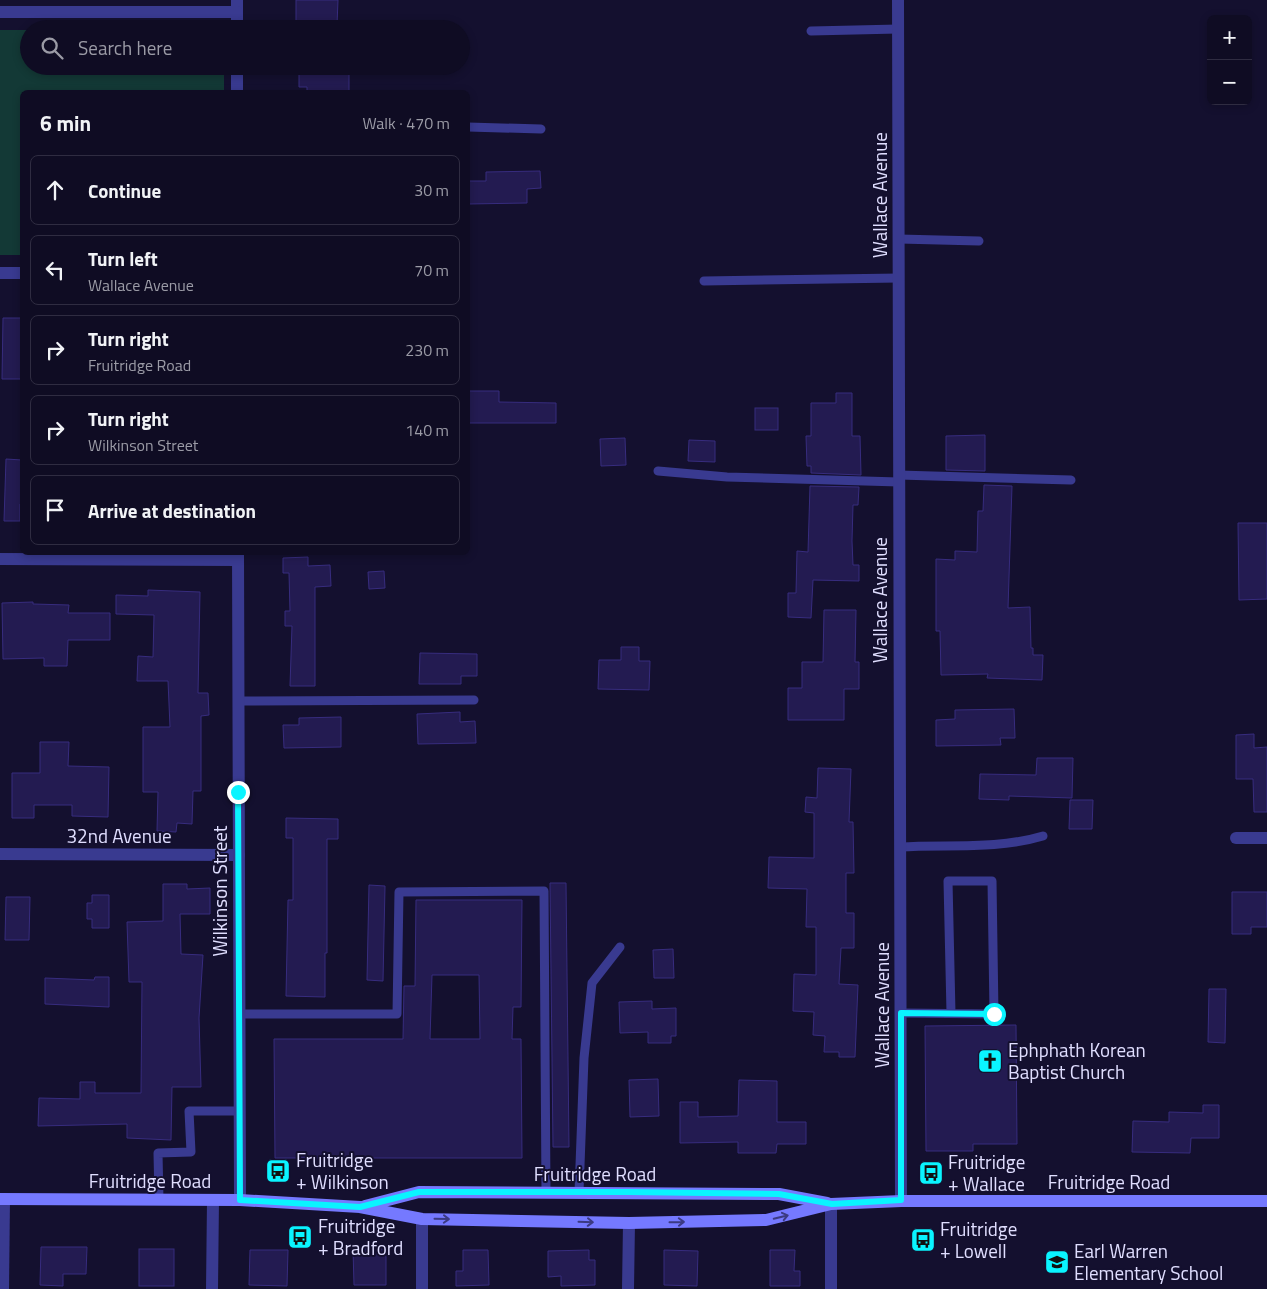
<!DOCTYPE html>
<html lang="en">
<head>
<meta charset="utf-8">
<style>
	body { margin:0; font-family:"Titillium Web",sans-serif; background:#18152b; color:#f1f3f6 }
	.controls { position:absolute; right:15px; top:15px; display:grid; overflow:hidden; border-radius:8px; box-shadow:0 2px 8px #0003 }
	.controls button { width:45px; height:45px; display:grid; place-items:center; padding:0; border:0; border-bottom:1px solid #2f2c41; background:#0f0c23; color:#f1f3f6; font:25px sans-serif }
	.stop { position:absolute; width:15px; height:15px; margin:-11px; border:4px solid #0af4ff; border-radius:50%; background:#fff }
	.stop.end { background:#0af4ff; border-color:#fff; box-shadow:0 1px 5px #0008 }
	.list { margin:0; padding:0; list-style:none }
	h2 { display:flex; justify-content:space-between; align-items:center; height:65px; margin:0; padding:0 20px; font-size:21px }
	h2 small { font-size:16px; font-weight:400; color:#9b9ba6 }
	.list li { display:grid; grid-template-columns:32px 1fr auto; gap:15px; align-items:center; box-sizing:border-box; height:70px; margin:0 10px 10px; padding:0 10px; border:1px solid #2f2c41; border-radius:8px }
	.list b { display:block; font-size:19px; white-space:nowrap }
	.list p { margin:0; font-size:16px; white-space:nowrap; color:#9b9ba6 }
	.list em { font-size:16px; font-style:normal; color:#9b9ba6 }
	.icon { flex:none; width:28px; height:28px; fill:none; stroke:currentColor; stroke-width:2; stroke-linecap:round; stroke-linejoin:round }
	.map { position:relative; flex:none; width:1267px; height:1289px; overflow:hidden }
	.search { position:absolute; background:#0f0c23; box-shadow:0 2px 8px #0003; left:20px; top:20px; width:450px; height:55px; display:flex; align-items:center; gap:12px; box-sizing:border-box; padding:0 18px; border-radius:28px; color:#9b9ba6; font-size:19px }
	.panel { position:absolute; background:#0f0c23; box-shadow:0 2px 8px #0003; left:20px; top:90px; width:450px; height:465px; border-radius:8px }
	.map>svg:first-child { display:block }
</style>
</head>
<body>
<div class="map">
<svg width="1267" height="1289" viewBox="0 0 1267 1289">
	<rect width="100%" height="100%" fill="#14102f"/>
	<path fill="#133936" d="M0,30H29V66H224V92H22V255H0Z"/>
	<g fill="#231b51" stroke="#372c7e" fill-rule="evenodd">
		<path d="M296,0H338L337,25H327V29H296Z"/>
		<path d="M349,66V92H307V87H299V67Z"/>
		<path d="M540,171L541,188L527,189V203L468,204V181H486V172Z"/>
		<path d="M3,318H22V379H2Z"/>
		<path d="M468,391H499V402L556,403V423H468Z"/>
		<path d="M836,393H852V436H860L861,475L811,473V466H807L806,436H811V403H836Z"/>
		<rect x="755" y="408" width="23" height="22"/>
		<path d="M985,435V471L946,470V436Z"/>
		<path d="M625,438L626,465L601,466L600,439Z"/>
		<path d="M689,440L715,441V462L688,461Z"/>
		<path d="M6,459L22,460V504H20V521H4Z"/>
		<path d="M984,485L1012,486L1008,608L1030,607L1031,648H1033V655H1043L1042,680L987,678L988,674L941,675L940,631H936V559L955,560V551L977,552L978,511H983Z"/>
		<path d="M810,486L859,487L858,505H853L852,541L853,565H859V581L813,580L811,618L788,617V593H796L797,551L808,552Z"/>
		<path d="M1238,523H1267V599L1239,600Z"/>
		<path d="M308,557V566L330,565L331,586L315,587V686H290L292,626H285V611H290L289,573H283V558Z"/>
		<path d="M384,571L385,588L369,589L368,572Z"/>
		<path d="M148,590L200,592L198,693H208L209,715L201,716V791H193L192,824L177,823L176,832L157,831L158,792H143V727H170L168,681H137L138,656L153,657L154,615L116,614V595L148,596Z"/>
		<path d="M33,602V604L69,605L68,613H110V640H68L67,666H44V658L3,659L2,603Z"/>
		<path d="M824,610H856L855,662H859V689H844V720H788V688H802V662H823Z"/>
		<path d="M621,647H639V661H650L649,690L598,689L599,660H621Z"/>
		<path d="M420,653L477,654V676H461V684H419Z"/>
		<path d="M1014,709L1015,738H1000L1001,745L936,746V720L955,719V710Z"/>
		<path d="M460,712V722L475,721L476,743L418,744L417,714Z"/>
		<path d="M341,717V747L284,748L283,725H299V718Z"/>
		<path d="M1254,734V748L1267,747V812H1254L1253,779H1236V735Z"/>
		<path d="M40,742H69L68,766L109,767L108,817L72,816V805H34V818H12V773H40Z"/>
		<path d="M1037,758H1073L1072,798L1009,796V800L979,799L980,774L1036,775Z"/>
		<path d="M818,768L851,769L849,822H853L854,873H846V913H854V948H841L839,984L858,985L855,1057H839V1052H824L825,1036L813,1035L814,1012L793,1011L794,974L816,975V927H806L807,889L768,888L769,857L814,858V813L805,812L806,797L817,798Z"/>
		<path d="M1070,800H1093L1092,829H1069Z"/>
		<path d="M286,818L338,819V839H327V953H325V997L286,996L288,900H293V838H286Z"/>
		<path d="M550,883H566L569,1147H553Z"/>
		<path d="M163,884H187V889L210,888V914H180L181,954L203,955L199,1018L201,1087H172L171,1140L127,1138V1124L38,1126L39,1098L80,1099V1082H95V1093H141L142,982H129L127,922L163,921Z"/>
		<path d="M369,885L385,886L383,981L367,980Z"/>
		<path d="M1232,892H1267V927H1251V934H1232Z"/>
		<path d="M92,895H109V928H92V919H87V903H92Z"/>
		<path d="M6,897H30L29,940H5Z"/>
		<path d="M416,900H522L521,1007H513L512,1039H521L522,1158H275L274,1039H403L404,986H415ZM432,975H479L480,1039H430Z"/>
		<path d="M673,949L674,978H654L653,950Z"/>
		<path d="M95,977H109V1007L45,1004V978L94,980Z"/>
		<path d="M1209,989H1226L1225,1043L1208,1042Z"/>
		<path d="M652,1001V1009L676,1008V1036H671V1043H648V1032L620,1033L619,1002Z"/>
		<path d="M1016,1025L1017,1144H973V1151H926L925,1026Z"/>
		<path d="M658,1079L659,1116L630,1117L629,1080Z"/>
		<path d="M739,1080L777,1081V1122H806V1144H777L776,1153H738V1142L680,1143V1102H698V1117L738,1116Z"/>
		<path d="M1203,1105H1219V1138H1191L1190,1153L1132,1152L1133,1121L1169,1122V1112L1203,1113Z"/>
		<path d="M41,1247H87L86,1274H63V1286L40,1285Z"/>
		<rect x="139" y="1249" width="35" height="37"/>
		<path d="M353,1249H386V1285H354Z"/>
		<path d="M250,1250H288L287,1286L249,1285Z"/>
		<path d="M463,1250H488L489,1285L456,1286V1271H463Z"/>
		<path d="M589,1250V1260H595V1285L561,1286V1276L548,1277V1251Z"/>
		<path d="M664,1250L698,1251L697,1286L664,1285Z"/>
		<path d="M770,1250H795L794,1271H800V1286H770Z"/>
	</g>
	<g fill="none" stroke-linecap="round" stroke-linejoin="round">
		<g stroke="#393a90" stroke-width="9">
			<path d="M811,31L898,29"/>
			<path d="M468,127L541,129"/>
			<path d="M899,239L979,241"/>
			<path d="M704,281L899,278"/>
			<path d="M658,471L727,477L899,482"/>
			<path d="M899,475L1071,480"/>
			<path d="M238,701L474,700"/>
			<path d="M900,847C948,844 996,850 1043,836"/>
			<path d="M901,1013L994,1014L992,881H948L951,1013"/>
			<path d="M239,1014H397L399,892L544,891L546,1193"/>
			<path d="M579,1192L584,1058L592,983L620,947"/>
			<path d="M159,1200L158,1153L191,1152L189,1111H239"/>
		</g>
		<g stroke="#393a90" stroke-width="12">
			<path d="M237,0V29"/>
			<path d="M898,0L901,1201"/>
			<path d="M0,12H237"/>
			<path d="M237,66V92"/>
			<path d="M0,273H22"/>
			<path d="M238,552L240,1200"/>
			<path d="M0,559L238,560"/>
			<path d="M1236,838H1267"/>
			<path d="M0,854L239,855"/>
			<path d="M3,1289L4,1199"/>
			<path d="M212,1289L213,1200"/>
			<path d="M422,1289V1219"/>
			<path d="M628,1289L629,1223"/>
			<path d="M831,1289V1204"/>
		</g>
		<g stroke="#7579ff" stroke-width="12">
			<path d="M0,1199L240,1200L360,1207L422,1219L629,1223L766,1220L831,1204L901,1201H1267"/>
			<path d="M365,1206L419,1192L779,1194L827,1203"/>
		</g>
	</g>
	<defs><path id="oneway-shaft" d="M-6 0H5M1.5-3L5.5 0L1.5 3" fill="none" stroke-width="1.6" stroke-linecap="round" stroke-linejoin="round" transform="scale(1.25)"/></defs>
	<g stroke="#3b3a82">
		<use href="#oneway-shaft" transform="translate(781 1217) rotate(-14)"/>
		<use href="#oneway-shaft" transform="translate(442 1219) rotate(1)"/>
		<use href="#oneway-shaft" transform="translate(586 1222) rotate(2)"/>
		<use href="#oneway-shaft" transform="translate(677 1222) rotate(-1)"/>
	</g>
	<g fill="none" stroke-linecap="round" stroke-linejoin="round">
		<path stroke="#0af4ff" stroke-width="6" d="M238,792L240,1200L360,1207L419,1192H628L779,1194L832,1204L901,1200V1013L994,1014"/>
	</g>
	<defs>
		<symbol id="church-square" viewBox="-11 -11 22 22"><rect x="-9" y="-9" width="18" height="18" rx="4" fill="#0af4ff" stroke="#14102f"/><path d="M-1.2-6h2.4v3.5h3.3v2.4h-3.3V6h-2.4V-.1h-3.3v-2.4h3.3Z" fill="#111"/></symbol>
		<symbol id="bus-square" viewBox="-11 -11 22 22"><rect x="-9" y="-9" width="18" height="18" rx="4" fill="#0af4ff" stroke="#14102f"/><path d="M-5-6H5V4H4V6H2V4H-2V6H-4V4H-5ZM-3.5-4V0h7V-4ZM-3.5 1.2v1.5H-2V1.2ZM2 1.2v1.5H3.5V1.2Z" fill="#111"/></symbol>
		<symbol id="school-square" viewBox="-11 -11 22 22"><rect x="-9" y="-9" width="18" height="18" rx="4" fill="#0af4ff" stroke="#14102f"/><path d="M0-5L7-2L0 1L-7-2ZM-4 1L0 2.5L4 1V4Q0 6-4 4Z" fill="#111"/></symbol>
	</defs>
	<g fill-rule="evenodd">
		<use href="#church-square" x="976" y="1047" width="28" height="28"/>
		<use href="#bus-square" x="264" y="1157" width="28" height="28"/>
		<use href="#bus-square" x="917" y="1159" width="28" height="28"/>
		<use href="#bus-square" x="286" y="1223" width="28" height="28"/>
		<use href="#bus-square" x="909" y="1226" width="28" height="28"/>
		<use href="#school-square" x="1043" y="1248" width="28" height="28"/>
	</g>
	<g text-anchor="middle" stroke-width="4" stroke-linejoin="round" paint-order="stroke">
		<g font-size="19" fill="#e0deff" stroke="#14102f">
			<text transform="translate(880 195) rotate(-90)" y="7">Wallace Avenue</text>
			<text transform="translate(880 600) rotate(-90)" y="7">Wallace Avenue</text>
			<text x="119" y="843">32nd Avenue</text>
			<text transform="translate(220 891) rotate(-90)" y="7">Wilkinson Street</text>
			<text transform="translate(882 1005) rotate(-90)" y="7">Wallace Avenue</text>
			<text x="595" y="1181">Fruitridge Road</text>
			<text x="150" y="1188">Fruitridge Road</text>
			<text x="1109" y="1189">Fruitridge Road</text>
		</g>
		<g font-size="19" fill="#e0deff" stroke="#14102f" text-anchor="start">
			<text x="1008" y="1057">Ephphath Korean<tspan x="1008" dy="22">Baptist Church</tspan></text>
			<text x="296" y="1167">Fruitridge<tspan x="296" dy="22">+ Wilkinson</tspan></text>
			<text x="948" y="1169">Fruitridge<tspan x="948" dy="22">+ Wallace</tspan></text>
			<text x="318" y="1233">Fruitridge<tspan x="318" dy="22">+ Bradford</tspan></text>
			<text x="940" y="1236">Fruitridge<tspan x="940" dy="22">+ Lowell</tspan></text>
			<text x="1074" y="1258">Earl Warren<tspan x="1074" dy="22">Elementary School</tspan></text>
		</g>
	</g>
</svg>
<div class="controls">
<button>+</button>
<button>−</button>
</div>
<div class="stop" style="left:994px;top:1014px"></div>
<div class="stop end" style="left:238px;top:792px"></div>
<div class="search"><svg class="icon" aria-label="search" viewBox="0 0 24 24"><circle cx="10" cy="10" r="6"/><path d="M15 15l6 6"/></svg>Search here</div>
<section class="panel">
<h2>6 min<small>Walk · 470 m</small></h2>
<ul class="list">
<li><svg class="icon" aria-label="ahead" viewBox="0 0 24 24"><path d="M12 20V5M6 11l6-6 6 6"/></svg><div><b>Continue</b></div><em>30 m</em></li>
<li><svg class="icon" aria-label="left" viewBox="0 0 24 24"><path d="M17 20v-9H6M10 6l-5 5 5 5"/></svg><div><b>Turn left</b><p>Wallace Avenue</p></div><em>70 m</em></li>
<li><svg class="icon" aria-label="right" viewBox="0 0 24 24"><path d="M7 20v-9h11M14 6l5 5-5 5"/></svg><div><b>Turn right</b><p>Fruitridge Road</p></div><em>230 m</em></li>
<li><svg class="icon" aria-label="right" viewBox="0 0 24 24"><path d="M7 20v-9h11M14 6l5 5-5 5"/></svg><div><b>Turn right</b><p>Wilkinson Street</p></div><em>140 m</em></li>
<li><svg class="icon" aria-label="arrive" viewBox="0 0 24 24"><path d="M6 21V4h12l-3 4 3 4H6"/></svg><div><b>Arrive at destination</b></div></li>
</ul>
</section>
</div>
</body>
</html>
